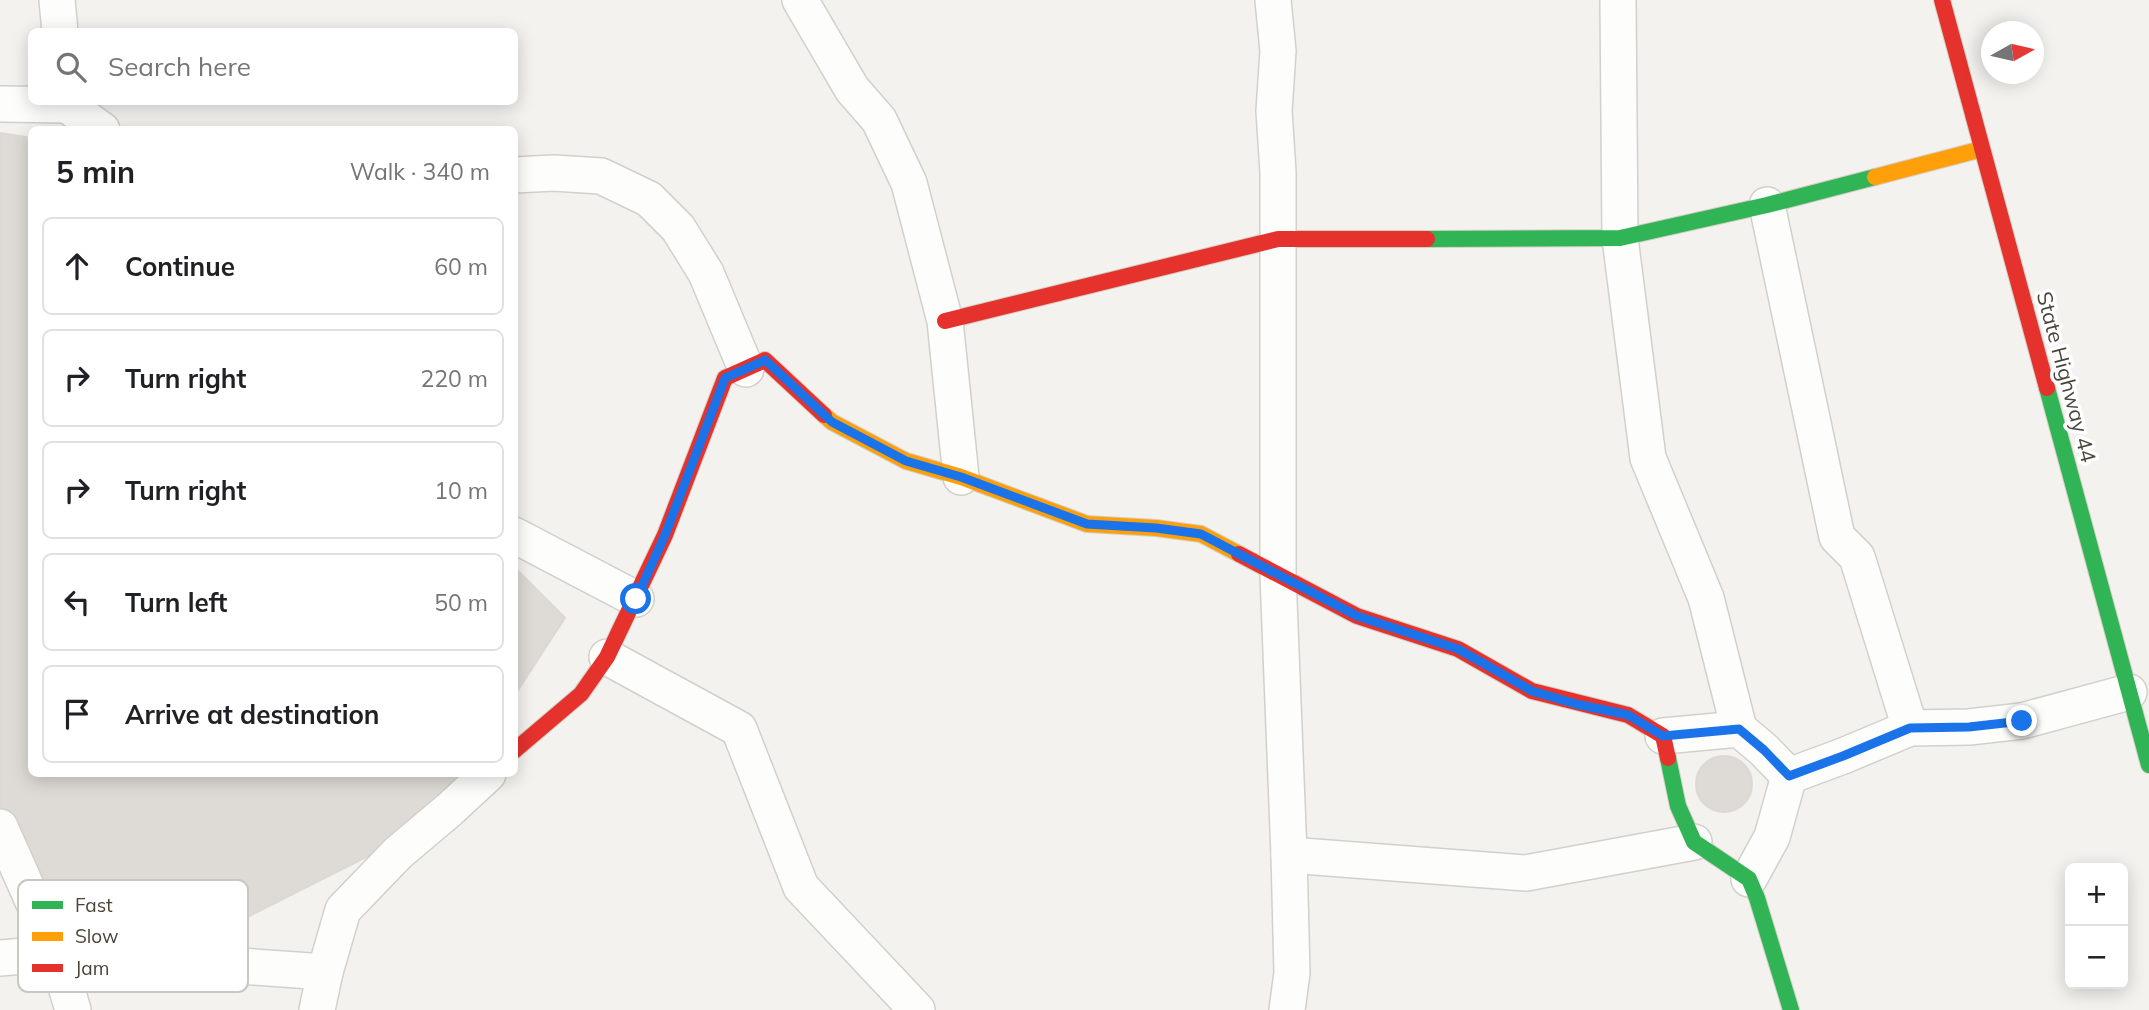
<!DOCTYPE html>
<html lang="en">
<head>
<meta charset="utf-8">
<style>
	body { margin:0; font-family:Mulish,sans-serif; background:#f2f2f2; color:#202124 }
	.controls { position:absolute; right:21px; bottom:21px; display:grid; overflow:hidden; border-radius:10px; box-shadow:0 4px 18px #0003 }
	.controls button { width:63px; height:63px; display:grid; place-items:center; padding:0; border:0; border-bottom:2px solid #e0e0e0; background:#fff; color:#202124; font:35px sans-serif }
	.compass { position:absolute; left:1981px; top:21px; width:63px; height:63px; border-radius:50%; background:#fff; box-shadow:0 4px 18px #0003; rotate:82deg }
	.stop { position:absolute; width:21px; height:21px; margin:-16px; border:5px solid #1a73e8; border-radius:50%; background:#fff }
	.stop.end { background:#1a73e8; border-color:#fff; box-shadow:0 2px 7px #0008 }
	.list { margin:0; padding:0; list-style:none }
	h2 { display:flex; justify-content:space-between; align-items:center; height:91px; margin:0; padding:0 28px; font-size:30px }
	h2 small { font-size:23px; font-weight:400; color:#757577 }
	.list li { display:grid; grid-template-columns:46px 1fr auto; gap:21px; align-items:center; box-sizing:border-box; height:98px; margin:0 14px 14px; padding:0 14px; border:2px solid #e0e0e0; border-radius:10px }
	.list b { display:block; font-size:26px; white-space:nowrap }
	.list em { font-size:23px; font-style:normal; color:#757577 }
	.icon { flex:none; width:38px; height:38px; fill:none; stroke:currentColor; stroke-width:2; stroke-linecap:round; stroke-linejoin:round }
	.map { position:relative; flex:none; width:2149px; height:1010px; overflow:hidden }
	.search { position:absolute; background:#fff; box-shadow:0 4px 18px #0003; left:28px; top:28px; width:490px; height:77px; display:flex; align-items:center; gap:18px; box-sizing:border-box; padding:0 24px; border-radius:10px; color:#757577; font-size:26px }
	.panel { position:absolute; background:#fff; box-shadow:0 4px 18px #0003; left:28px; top:126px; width:490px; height:651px; border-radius:10px }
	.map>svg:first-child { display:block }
</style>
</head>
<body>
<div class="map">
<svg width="2149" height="1010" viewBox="0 0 2149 1010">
	<rect width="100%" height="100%" fill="#f4f2ee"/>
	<g fill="#dedbd6" stroke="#dcd9d4" stroke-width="2">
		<path d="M0,133L32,138V774H465L432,824L168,957L65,911L0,812Z"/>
		<path d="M514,567L565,618L514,696Z"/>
		<circle cx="1724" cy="784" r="28"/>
	</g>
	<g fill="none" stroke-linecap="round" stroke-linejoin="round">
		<defs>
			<g id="street">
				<path d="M57,0L60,32"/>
				<path d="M800,0L852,89L879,120L909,183L945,321L961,477"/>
				<path d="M1273,0L1278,51L1274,111L1278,172V575L1289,855L1292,973L1287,1010"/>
				<path d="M1618,0L1620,238L1648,458L1706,598L1739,729"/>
				<path d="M0,104L67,105L102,130"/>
				<path d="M514,175L554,173L601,176L649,199L678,228L706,273L746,369"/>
				<path d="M1767,205L1837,537L1857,557L1910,728"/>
				<path d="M514,535L636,599"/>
				<path d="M607,657L739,729L801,887L917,1010"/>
				<path d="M1663,736L1739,729L1764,750L1789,776"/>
				<path d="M0,827L56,953L73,1010"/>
				<path d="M1289,855L1526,873L1694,842"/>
				<path d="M1749,879L1772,837L1789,776L1843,756L1910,728L1969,727L2022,721L2129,692"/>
				<path d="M0,958L56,953L325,972"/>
				<path d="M317,1010L325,972L343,910L398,853L449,810L488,774"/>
			</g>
			<g id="fast">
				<path d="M1427,239L1620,238L1767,205L1875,177"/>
				<path d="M2047,388L2149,765"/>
				<path d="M1668,758L1678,806L1694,842L1749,879L1757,898L1791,1010"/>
			</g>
			<g id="slow">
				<path d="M1875,177L1982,149"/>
				<path d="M824,415L832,422L906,461L961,477L1087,524L1156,528L1201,534L1239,554"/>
			</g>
			<g id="jam">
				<path d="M1942,0L2047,388"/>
				<path d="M945,321L1278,239H1427"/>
				<path d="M1239,554L1357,616L1458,649L1532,691L1628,715L1663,736L1668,758"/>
				<path d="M514,751L581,694L607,657L665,535L725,378L765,360L824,415"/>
			</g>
		</defs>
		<use href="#street" stroke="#d2d0cb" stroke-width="38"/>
		<use href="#fast" stroke="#d3cfc5" stroke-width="18"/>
		<use href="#slow" stroke="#d3cfc5" stroke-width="18"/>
		<use href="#jam" stroke="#d3cfc5" stroke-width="18"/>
		<use href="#street" stroke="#fdfdfc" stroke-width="35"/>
		<use href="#fast" stroke="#30b455" stroke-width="16"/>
		<use href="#slow" stroke="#ff9f0a" stroke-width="16"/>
		<use href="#jam" stroke="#e5322d" stroke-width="16"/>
	</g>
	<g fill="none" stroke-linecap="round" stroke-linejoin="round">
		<path stroke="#1a73e8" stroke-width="9" d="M636,599L665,535L725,378L765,360L832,422L906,461L961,477L1087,524L1156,528L1201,534L1357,616L1458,649L1532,691L1576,704L1628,715L1663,736L1739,729L1764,750L1789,776L1843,756L1910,728L1969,727L2022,721"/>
	</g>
	<g text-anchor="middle" stroke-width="7" stroke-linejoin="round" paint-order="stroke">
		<g font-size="21" fill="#4b4439" stroke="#fff">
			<text transform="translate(2066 377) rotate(75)" y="7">State Highway 44</text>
		</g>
	</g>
	<rect x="18" y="880" width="230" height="112" rx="10" fill="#fff" stroke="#c9c7c4" stroke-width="2"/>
	<rect x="32" y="901" width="31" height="8" fill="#30b455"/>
	<rect x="32" y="932" width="31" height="9" fill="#ff9f0a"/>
	<rect x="32" y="964" width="31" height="8" fill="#e5322d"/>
	<g font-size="19" fill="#4b4439">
		<text x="75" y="912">Fast</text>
		<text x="75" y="943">Slow</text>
		<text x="75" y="975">Jam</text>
	</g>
</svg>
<div class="controls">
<button>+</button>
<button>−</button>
</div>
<svg class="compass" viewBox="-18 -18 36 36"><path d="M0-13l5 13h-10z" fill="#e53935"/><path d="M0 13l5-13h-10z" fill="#757577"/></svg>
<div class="stop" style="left:636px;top:599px"></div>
<div class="stop end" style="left:2022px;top:721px"></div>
<div class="search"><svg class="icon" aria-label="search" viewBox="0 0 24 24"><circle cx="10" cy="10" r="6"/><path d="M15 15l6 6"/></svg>Search here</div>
<section class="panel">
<h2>5 min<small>Walk · 340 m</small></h2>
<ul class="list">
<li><svg class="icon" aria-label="ahead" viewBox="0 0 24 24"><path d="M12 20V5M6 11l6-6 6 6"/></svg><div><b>Continue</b></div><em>60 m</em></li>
<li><svg class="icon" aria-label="right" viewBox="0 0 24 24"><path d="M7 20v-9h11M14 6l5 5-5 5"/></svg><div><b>Turn right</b></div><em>220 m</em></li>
<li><svg class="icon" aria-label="right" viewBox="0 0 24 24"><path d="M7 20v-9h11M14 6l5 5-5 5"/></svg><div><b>Turn right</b></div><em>10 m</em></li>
<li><svg class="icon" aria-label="left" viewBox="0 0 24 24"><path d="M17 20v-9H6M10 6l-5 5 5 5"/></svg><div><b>Turn left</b></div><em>50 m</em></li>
<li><svg class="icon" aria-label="arrive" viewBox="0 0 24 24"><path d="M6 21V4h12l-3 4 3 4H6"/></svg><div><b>Arrive at destination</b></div></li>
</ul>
</section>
</div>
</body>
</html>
